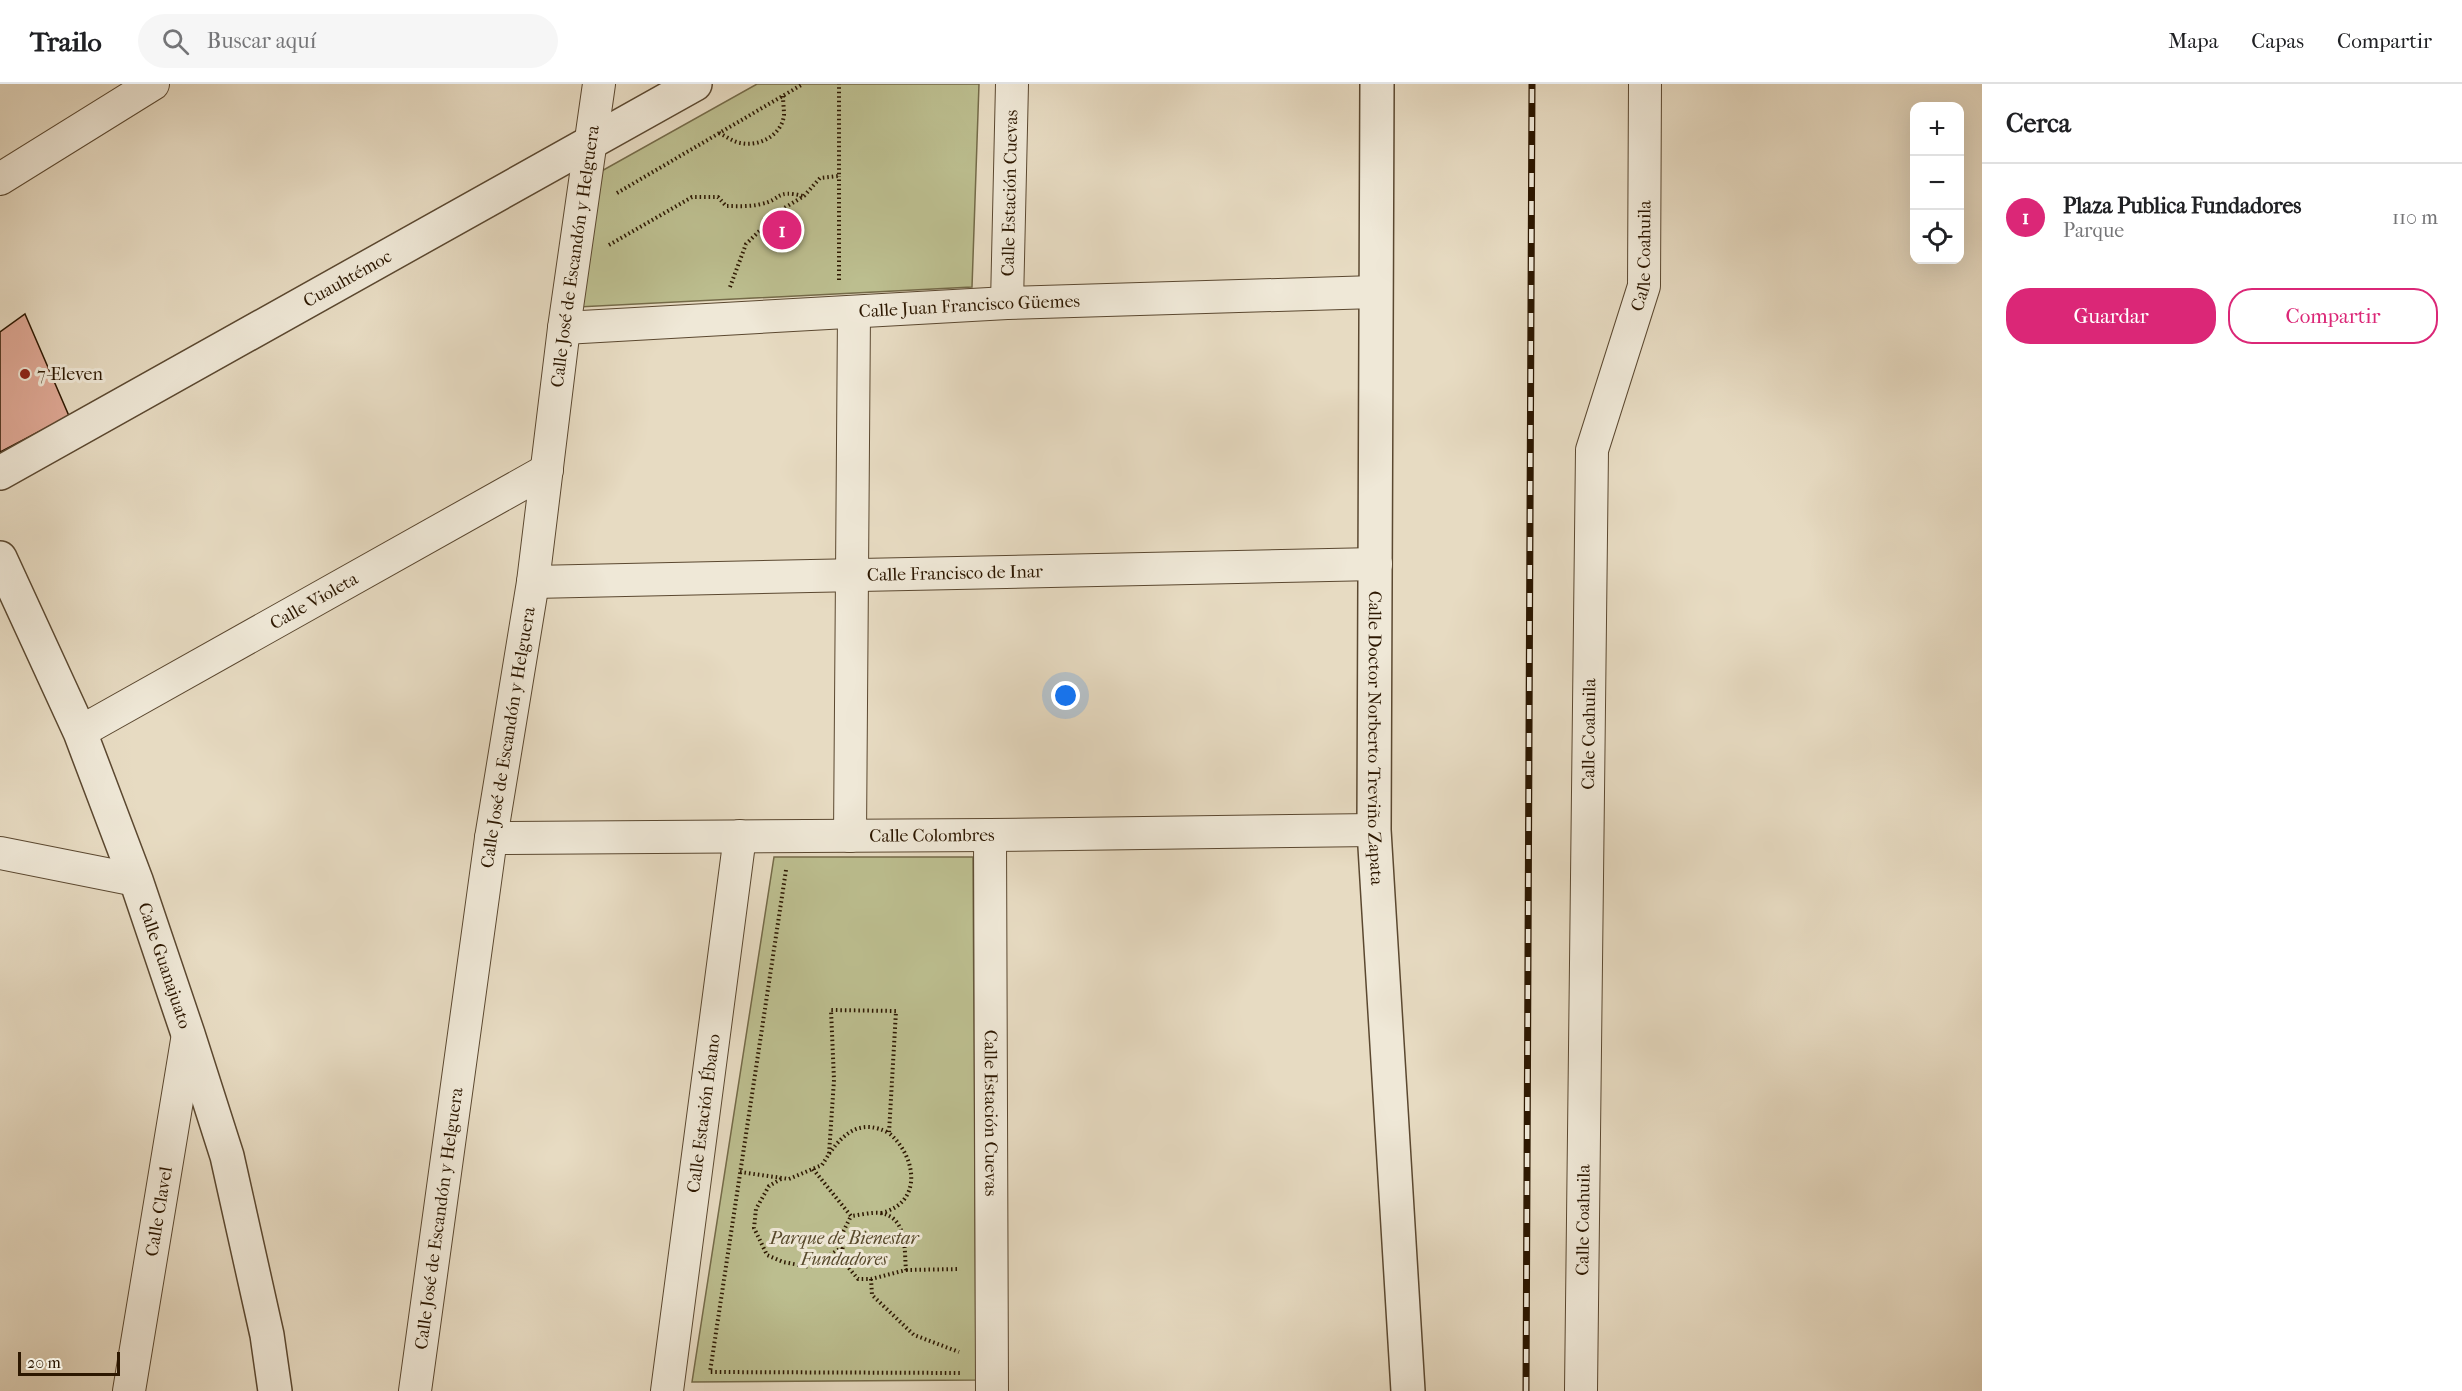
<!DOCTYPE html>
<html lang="es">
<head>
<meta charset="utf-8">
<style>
	body { margin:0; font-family:"IM FELL French Canon",serif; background:#f6f6f6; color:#202124 }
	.controls { position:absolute; right:18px; top:18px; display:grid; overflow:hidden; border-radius:12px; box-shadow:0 6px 24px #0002 }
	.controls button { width:54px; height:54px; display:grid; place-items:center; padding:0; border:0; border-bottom:2px solid #e0e0e0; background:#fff; color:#202124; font:30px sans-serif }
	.scale { position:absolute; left:18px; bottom:15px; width:102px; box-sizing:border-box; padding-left:6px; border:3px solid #2c1700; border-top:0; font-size:16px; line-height:21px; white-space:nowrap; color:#2c1700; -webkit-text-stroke:4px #efe8d7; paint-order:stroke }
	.you { position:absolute; left:1066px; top:612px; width:21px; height:21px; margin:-15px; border:4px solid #fff; border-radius:50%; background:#1a73e8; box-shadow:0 0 0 9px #1a73e833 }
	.badge { display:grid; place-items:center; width:39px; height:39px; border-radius:50%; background:#db2777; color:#fff; font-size:20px; font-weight:700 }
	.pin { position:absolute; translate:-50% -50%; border:3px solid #fff; box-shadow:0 2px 6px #0006 }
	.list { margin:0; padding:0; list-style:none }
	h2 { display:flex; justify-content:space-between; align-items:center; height:78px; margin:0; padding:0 24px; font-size:26px }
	h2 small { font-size:20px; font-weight:400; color:#757577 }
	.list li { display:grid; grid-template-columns:39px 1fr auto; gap:18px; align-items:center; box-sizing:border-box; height:108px; padding:0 24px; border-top:2px solid #e0e0e0 }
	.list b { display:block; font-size:22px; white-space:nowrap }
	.list p { margin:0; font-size:20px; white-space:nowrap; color:#757577 }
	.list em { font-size:20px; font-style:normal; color:#757577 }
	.actions { display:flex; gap:12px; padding:18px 24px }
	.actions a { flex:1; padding:14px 0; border:2px solid #db2777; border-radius:24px; text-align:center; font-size:21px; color:#db2777 }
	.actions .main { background:#db2777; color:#fff }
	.icon { flex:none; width:33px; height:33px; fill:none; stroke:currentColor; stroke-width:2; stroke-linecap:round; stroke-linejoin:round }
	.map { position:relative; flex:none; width:1982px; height:1307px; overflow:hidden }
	header { display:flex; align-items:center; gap:36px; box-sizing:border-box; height:84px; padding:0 30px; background:#fff; border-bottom:2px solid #e0e0e0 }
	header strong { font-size:28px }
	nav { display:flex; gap:33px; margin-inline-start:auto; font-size:21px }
	.search { width:420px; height:54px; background:#f6f6f6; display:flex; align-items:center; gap:15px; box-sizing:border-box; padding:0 21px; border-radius:33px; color:#757577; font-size:22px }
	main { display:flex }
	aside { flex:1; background:#fff }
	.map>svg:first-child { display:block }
</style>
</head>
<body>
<header>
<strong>Trailo</strong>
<div class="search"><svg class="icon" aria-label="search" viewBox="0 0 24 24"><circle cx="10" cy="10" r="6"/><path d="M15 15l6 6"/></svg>Buscar aquí</div>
<nav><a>Mapa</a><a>Capas</a><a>Compartir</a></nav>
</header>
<main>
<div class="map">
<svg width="1982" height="1307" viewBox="0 0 1982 1307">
	<rect width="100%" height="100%" fill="#e7dbc2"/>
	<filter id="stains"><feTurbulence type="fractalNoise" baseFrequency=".00333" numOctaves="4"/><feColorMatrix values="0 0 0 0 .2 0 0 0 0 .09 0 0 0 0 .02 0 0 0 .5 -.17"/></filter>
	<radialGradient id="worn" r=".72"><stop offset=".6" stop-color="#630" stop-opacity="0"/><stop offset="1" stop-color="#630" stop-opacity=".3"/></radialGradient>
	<g fill="#bcbe8f" stroke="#746a48" stroke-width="1.5">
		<path d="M757,0H979L972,203L578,223L598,89Z"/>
		<path d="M774,773H973L976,1296L692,1298Z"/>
	</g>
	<path fill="#dfa895" stroke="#2c1700" stroke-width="1.5" d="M25,230L69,332L0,368V248Z"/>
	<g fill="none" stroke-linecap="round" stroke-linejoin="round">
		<defs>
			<g id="minor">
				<path d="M0,95L153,0"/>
				<path id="s1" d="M1007,219L1012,0"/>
				<path id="s2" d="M564,244L1007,219L1375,208"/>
				<path id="s3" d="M533,498L1376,480"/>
				<path id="s4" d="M80,648L547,386"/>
				<path id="s5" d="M990,751L992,1307"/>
				<path d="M850,752L854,228"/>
				<path id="s6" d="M491,754L990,751L1374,746"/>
				<path d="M0,769L136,796"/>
				<path id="s7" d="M129,1307L188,950"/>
				<path id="s8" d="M415,1307L491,754L533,498L564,244L599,0"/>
				<path id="s9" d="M667,1307L740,752"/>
				<path id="s10" d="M1581,1307L1592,366L1644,202L1645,0"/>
			</g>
			<g id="tertiary">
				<path id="s11" d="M1377,0L1374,746L1408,1307"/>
				<path id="s12" d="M0,389L695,0"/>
				<path id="s13" d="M0,474L80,648L136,796L188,950L227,1072L267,1251L275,1307"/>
			</g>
		</defs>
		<use href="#minor" stroke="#5b4830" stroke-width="34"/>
		<use href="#tertiary" stroke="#5b4830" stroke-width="36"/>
		<g stroke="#2c1700" stroke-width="4" stroke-dasharray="1.5 3" stroke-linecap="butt">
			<path d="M719,49C726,52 733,58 741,59C759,63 782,51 784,31C784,25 783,18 783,12"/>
			<path d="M617,109L803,0"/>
			<path d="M609,161L692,113H718L726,122C737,122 750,123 761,120C782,116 775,105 803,112"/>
			<path d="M839,196V92"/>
			<path d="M730,203L746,160L781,126L804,112L820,94L839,92V0"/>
			<path d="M786,786L710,1288L960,1289"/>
			<path d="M813,1085L851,1132C860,1131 872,1128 880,1129C908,1133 904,1166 906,1186L871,1195H858L843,1177L842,1150L851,1132"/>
			<path d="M740,1088L789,1095L822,1081L829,1070L834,996L831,926L896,927L889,1049C862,1035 845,1047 829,1070"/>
			<path d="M781,1095L769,1102L756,1125L754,1144L767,1171L783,1178L810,1183L843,1163"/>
			<path d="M881,1129C923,1119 917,1073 889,1049"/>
			<path d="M906,1186L960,1185"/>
			<path d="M871,1195L872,1211L914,1251L959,1268"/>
		</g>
		<use href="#minor" stroke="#efe8d7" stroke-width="32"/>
		<use href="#tertiary" stroke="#efe8d7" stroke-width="33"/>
		<defs>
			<path id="rail" d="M1526,1307L1532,0"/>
		</defs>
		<use href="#rail" stroke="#2c1700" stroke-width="7"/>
		<use href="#rail" stroke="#efe8d7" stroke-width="4.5" stroke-dasharray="14" stroke-linecap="butt"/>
	</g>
	<circle fill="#8f2418" stroke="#efe8d7" stroke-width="2" cx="25" cy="290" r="6"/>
	<g text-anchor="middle" stroke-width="6" stroke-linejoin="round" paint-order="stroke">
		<g font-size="18" fill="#2c1700" stroke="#efe8d7">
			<text dy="6" stroke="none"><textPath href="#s1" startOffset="110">Calle Estación Cuevas</textPath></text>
			<text dy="6" stroke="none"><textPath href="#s10" startOffset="1143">Calle Coahuila</textPath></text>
			<text dy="6" stroke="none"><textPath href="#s8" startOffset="1146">Calle José de Escandón y Helguera</textPath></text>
			<text dy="6" stroke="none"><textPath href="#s12" startOffset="398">Cuauhtémoc</textPath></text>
			<text dy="6" stroke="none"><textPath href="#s2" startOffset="406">Calle Juan Francisco Güemes</textPath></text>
			<text dy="6" stroke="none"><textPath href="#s3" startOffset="422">Calle Francisco de Inar</textPath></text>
			<text dy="6" stroke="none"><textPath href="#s4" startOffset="268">Calle Violeta</textPath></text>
			<text dy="6" stroke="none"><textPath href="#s10" startOffset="657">Calle Coahuila</textPath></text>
			<text dy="6" stroke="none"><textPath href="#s8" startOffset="660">Calle José de Escandón y Helguera</textPath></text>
			<text dy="6" stroke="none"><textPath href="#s11" startOffset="654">Calle Doctor Norberto Treviño Zapata</textPath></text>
			<text dy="6" stroke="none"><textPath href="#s6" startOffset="441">Calle Colombres</textPath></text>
			<text dy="6" stroke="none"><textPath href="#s13" startOffset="440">Calle Guanajuato</textPath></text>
			<text dy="6" stroke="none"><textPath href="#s9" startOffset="280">Calle Estación Ébano</textPath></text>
			<text dy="6" stroke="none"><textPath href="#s5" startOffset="278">Calle Estación Cuevas</textPath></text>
			<text dy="6" stroke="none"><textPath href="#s7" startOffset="182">Calle Clavel</textPath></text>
			<text dy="6" stroke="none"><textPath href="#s8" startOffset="174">Calle José de Escandón y Helguera</textPath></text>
			<text dy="6" stroke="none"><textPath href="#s10" startOffset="171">Calle Coahuila</textPath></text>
		</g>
		<g font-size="18" fill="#2c1700" stroke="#efe8d7" text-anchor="start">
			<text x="37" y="296">7-Eleven</text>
		</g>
		<g font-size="18" font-style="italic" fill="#57492b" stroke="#efe8d7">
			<text x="844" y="1160">Parque de Bienestar<tspan x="844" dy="21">Fundadores</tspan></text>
		</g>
	</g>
	<rect width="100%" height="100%" filter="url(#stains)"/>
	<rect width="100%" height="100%" fill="url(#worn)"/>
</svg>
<div class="controls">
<button>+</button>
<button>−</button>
<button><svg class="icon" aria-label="locate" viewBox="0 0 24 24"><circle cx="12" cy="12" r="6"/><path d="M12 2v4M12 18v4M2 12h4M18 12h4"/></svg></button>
</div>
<div class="scale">20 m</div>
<div class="you"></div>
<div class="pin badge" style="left:782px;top:146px">1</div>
</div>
<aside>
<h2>Cerca<small></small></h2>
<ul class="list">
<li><span class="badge">1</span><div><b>Plaza Publica Fundadores</b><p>Parque</p></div><em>110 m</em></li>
</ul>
<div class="actions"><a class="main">Guardar</a><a>Compartir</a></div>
</aside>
</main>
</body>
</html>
